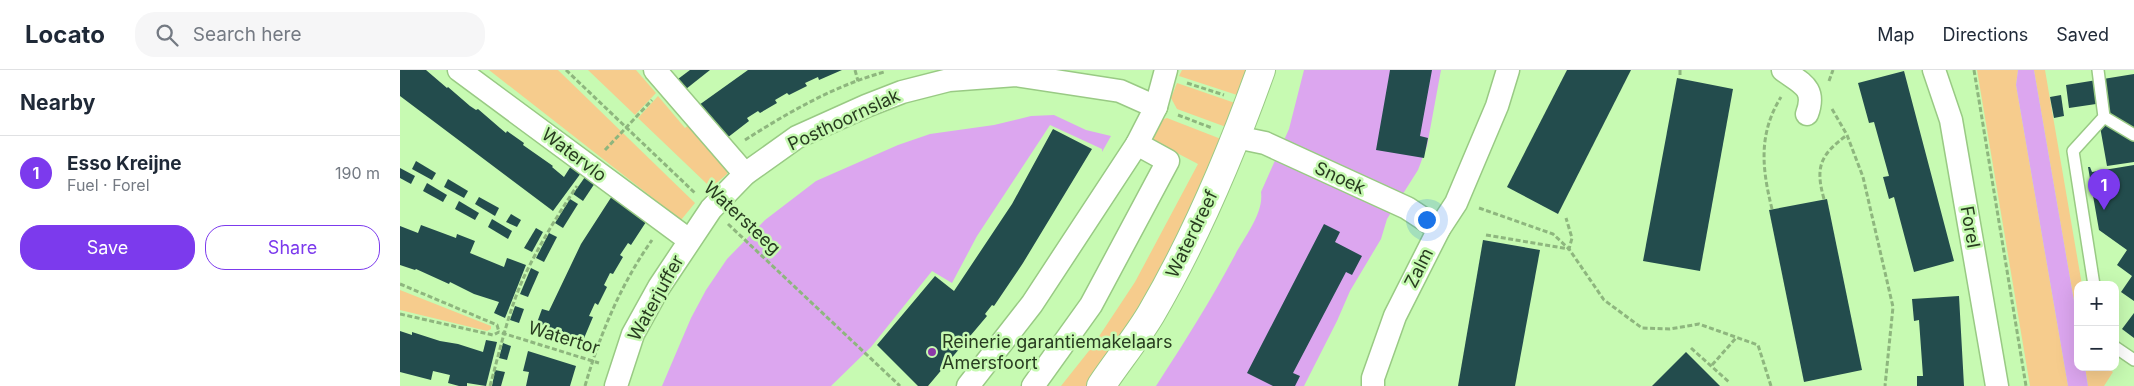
<!DOCTYPE html>
<html lang="en">
<head>
<meta charset="utf-8">
<style>
	body { margin:0; font-family:Inter,sans-serif; background:#f6f6f7; color:#1f2937 }
	.controls { position:absolute; right:15px; bottom:15px; display:grid; overflow:hidden; border-radius:10px; box-shadow:0 5px 20px #0002 }
	.controls button { width:45px; height:45px; display:grid; place-items:center; padding:0; border:0; border-bottom:1px solid #e0e1e3; background:#fff; color:#1f2937; font:25px sans-serif }
	.you { position:absolute; left:1026px; top:149px; width:18px; height:18px; margin:-12px; border:4px solid #fff; border-radius:50%; background:#1a73e8; box-shadow:0 0 0 8px #1a73e833 }
	.badge { display:grid; place-items:center; width:32px; height:32px; border-radius:50%; background:#7c3aed; color:#fff; font-size:16px; font-weight:700 }
	.pin { position:absolute; translate:-50% -41px; filter:drop-shadow(0 1px 2px #0008) }
	.pin::after { content:''; position:absolute; top:26px; width:18px; height:15px; background:inherit; clip-path:polygon(0 0,100% 0,50% 100%) }
	.list { margin:0; padding:0; list-style:none }
	h2 { display:flex; justify-content:space-between; align-items:center; height:65px; margin:0; padding:0 20px; font-size:21px }
	h2 small { font-size:16px; font-weight:400; color:#747a83 }
	.list li { display:grid; grid-template-columns:32px 1fr auto; gap:15px; align-items:center; box-sizing:border-box; height:75px; padding:0 20px; border-top:1px solid #e0e1e3 }
	.list b { display:block; font-size:19px; white-space:nowrap }
	.list p { margin:0; font-size:16px; white-space:nowrap; color:#747a83 }
	.list em { font-size:16px; font-style:normal; color:#747a83 }
	.actions { display:flex; gap:10px; padding:15px 20px }
	.actions a { flex:1; padding:11px 0; border:1px solid #7c3aed; border-radius:20px; text-align:center; font-size:18px; color:#7c3aed }
	.actions .main { background:#7c3aed; color:#fff }
	.icon { flex:none; width:28px; height:28px; fill:none; stroke:currentColor; stroke-width:2; stroke-linecap:round; stroke-linejoin:round }
	.map { position:relative; flex:none; width:1734px; height:316px; overflow:hidden }
	header { display:flex; align-items:center; gap:30px; box-sizing:border-box; height:70px; padding:0 25px; background:#fff; border-bottom:1px solid #e0e1e3 }
	header strong { font-size:24px }
	nav { display:flex; gap:28px; margin-inline-start:auto; font-size:18px }
	.search { width:350px; height:45px; background:#f6f6f7; display:flex; align-items:center; gap:12px; box-sizing:border-box; padding:0 18px; border-radius:20px; color:#747a83; font-size:19px }
	main { display:flex }
	aside { flex:1; background:#fff }
	.map>svg:first-child { display:block }
</style>
</head>
<body>
<header>
<strong>Locato</strong>
<div class="search"><svg class="icon" aria-label="search" viewBox="0 0 24 24"><circle cx="10" cy="10" r="6"/><path d="M15 15l6 6"/></svg>Search here</div>
<nav><a>Map</a><a>Directions</a><a>Saved</a></nav>
</header>
<main>
<aside>
<h2>Nearby<small></small></h2>
<ul class="list">
<li><span class="badge">1</span><div><b>Esso Kreijne</b><p>Fuel · Forel</p></div><em>190 m</em></li>
</ul>
<div class="actions"><a class="main">Save</a><a>Share</a></div>
</aside>
<div class="map">
<svg width="1734" height="316" viewBox="0 0 1734 316">
	<rect width="100%" height="100%" fill="#c7fab2"/>
	<g fill="#f6cc8d">
		<path d="M89,0H158L295,133L281,150Z"/>
		<path d="M188,0H236L256,23L235,45Z"/>
		<path d="M782,0H847L837,25L779,6Z"/>
		<path d="M1577,0H1618L1616,15L1668,316H1630Z"/>
		<path d="M1634,0H1645L1682,215H1678V254Z"/>
		<path d="M777,13L835,33L826,57L777,39L771,28Z"/>
		<path d="M258,26L285,58L290,54L328,100L327,104L313,116L307,114L238,48Z"/>
		<path d="M767,48L821,69L777,177L712,286L686,316H661L692,277L735,212L798,94L754,71L751,63L755,52Z"/>
		<path d="M0,220L91,256V259L87,261L0,240Z"/>
		<path d="M1685,297H1706L1713,302L1704,316H1688Z"/>
	</g>
	<g fill="#dca6ef">
		<path d="M904,0H1041L1027,76L1018,100L987,149L981,169L950,221L937,251L904,316H756C784,273 811,230 835,185C845,166 864,143 861,122L889,59Z"/>
		<path d="M1618,0H1634L1678,254V297H1685L1688,316H1668L1616,15Z"/>
		<path d="M654,45L686,60L711,66L702,82V79L650,55L577,166L552,213L532,201L471,277L431,316H262L291,248L306,220L327,189L365,150L416,111L498,75L530,64L594,55L631,46Z"/>
	</g>
	<g fill="#234c4d">
		<path d="M0,0H26L47,18L48,17L70,36L76,40L78,39L100,58L106,63L107,61L124,73L123,75L153,96L152,97L164,107L171,96L181,103L153,141L0,26Z"/>
		<path d="M290,0H310L286,19L278,9Z"/>
		<path d="M348,0H442L419,10L418,7L405,13L407,16L389,25L387,23L375,30L377,33L360,43L358,41L347,48L349,51L327,68L299,35Z"/>
		<path d="M990,0H1032L1020,66L1028,68L1024,88L976,80Z"/>
		<path d="M1167,0H1231L1158,144L1107,117Z"/>
		<path d="M1504,1L1554,191L1514,202L1494,127L1489,129L1483,107L1489,106L1474,52L1469,53L1458,13Z"/>
		<path d="M1734,4V92L1707,96L1696,34L1669,38L1666,15Z"/>
		<path d="M1277,8L1333,19L1300,201L1243,191Z"/>
		<path d="M1661,25L1664,46L1654,48L1650,27Z"/>
		<path d="M653,59L692,79L623,193L594,236L592,235L585,244L587,246L528,316H518L477,275L535,206L554,221L612,134Z"/>
		<path d="M16,91L36,103L32,110L12,99Z"/>
		<path d="M1734,95V231L1721,222L1732,206L1717,195L1727,180L1699,160L1688,97H1690L1692,102Z"/>
		<path d="M0,98L15,106L11,114L0,108Z"/>
		<path d="M185,107L195,113L183,131L173,124Z"/>
		<path d="M48,109L68,121L64,128L44,117Z"/>
		<path d="M27,113L47,125L43,132L23,121Z"/>
		<path d="M212,126L246,152L231,175L228,173L220,185L223,187L213,204L210,203L204,215L207,217L198,235L195,233L189,246L193,247L182,273L135,258L142,239L149,241L181,174Z"/>
		<path d="M79,127L99,138L95,146L75,134Z"/>
		<path d="M170,129L178,134L163,158L155,153Z"/>
		<path d="M1427,129L1462,300L1404,312L1369,140Z"/>
		<path d="M59,131L79,143L75,150L55,139Z"/>
		<path d="M111,144L121,150L117,157L106,152Z"/>
		<path d="M92,149L112,161L108,169L88,157Z"/>
		<path d="M924,154L940,162L935,172L962,186L952,205L946,202L893,303L900,306L895,316H873L847,303Z"/>
		<path d="M21,155L56,168L57,164L75,171L70,183L104,197L107,188L126,195L105,248L94,243L99,232L74,224L50,212L49,214L16,199L15,200L0,195V156L18,163Z"/>
		<path d="M136,158L143,162L132,182L124,178Z"/>
		<path d="M149,163L157,167L144,192L136,188Z"/>
		<path d="M1083,170L1140,180L1115,316H1058Z"/>
		<path d="M131,198L139,202L128,227L120,224Z"/>
		<path d="M1559,226L1564,316H1517V306H1523L1519,250L1514,251L1512,229Z"/>
		<path d="M115,236L124,239L119,253L110,250Z"/>
		<path d="M1734,243V268L1722,259Z"/>
		<path d="M0,261L12,265V262L40,271L58,274L83,282L86,270L97,272L86,316L67,313V316H59L48,313L50,305L33,301L31,310L0,302Z"/>
		<path d="M103,273L111,276L107,290L99,288Z"/>
		<path d="M128,281L176,296L170,316H126L129,302L123,301Z"/>
		<path d="M1286,282L1320,316H1252Z"/>
		<path d="M95,300L105,302L101,316H92Z"/>
	</g>
	<g fill="none" stroke-linecap="round" stroke-linejoin="round">
		<defs>
			<g id="lane">
				<path d="M1704,47L1734,65"/>
				<path d="M1694,215L1673,81L1704,47L1698,0"/>
				<path d="M1715,277L1734,290"/>
			</g>
			<g id="street">
				<path d="M59,0L289,170"/>
				<path d="M255,0L345,104"/>
				<path d="M1383,0C1400,13 1417,17 1407,44"/>
				<path d="M1534,0L1551,50L1597,316"/>
				<path d="M836,67L865,73L1007,138L1039,159"/>
				<path d="M216,316L233,264L259,217L311,139L345,104L397,67L466,36L502,22L549,10L616,5L720,21L756,37"/>
				<path d="M568,316L632,234L737,74"/>
				<path d="M633,316L691,235L768,91L737,74L756,37L766,0"/>
				<path d="M973,316V308L995,246L1039,159L1056,133L1097,36L1108,0"/>
			</g>
			<path id="secondary" d="M701,316C717,292 736,269 751,244C796,167 831,84 861,0"/>
		</defs>
		<use href="#lane" stroke="#99ca84" stroke-width="14"/>
		<use href="#street" stroke="#99ca84" stroke-width="25"/>
		<use href="#secondary" stroke="#99ca84" stroke-width="30"/>
		<g stroke="#8eb67e" stroke-width="3" stroke-dasharray="5 2.5" stroke-linecap="butt">
			<path d="M166,0L296,124"/>
			<path d="M455,0L458,11"/>
			<path d="M1280,0V5"/>
			<path d="M1574,0L1626,316"/>
			<path d="M1429,11L1433,0"/>
			<path d="M787,13L824,25"/>
			<path d="M1432,39L1447,65L1463,107L1493,237L1485,316"/>
			<path d="M778,45L812,58"/>
			<path d="M345,70C389,42 434,16 484,2"/>
			<path d="M205,80L252,30"/>
			<path d="M1424,129C1415,97 1420,85 1447,65"/>
			<path d="M1079,138L1153,164L1169,179L1204,230L1242,258L1270,259L1299,254L1358,275L1371,316"/>
			<path d="M1372,139C1362,99 1358,64 1381,27"/>
			<path d="M328,154L500,316"/>
			<path d="M1086,165L1169,179L1172,168L1166,148"/>
			<path d="M0,214L97,255L99,262"/>
			<path d="M0,244L93,265L99,262L199,293"/>
			<path d="M1291,278L1329,312"/>
			<path d="M1312,295L1336,268"/>
			<path d="M90,316C100,280 108,243 123,209C138,177 157,146 177,116"/>
			<path d="M185,316C200,264 221,214 252,170"/>
		</g>
		<use href="#lane" stroke="#fff" stroke-width="11"/>
		<use href="#street" stroke="#fff" stroke-width="22"/>
		<use href="#secondary" stroke="#fff" stroke-width="28"/>
	</g>
	<circle fill="#8d39a8" stroke="#c7fab2" stroke-width="2" cx="532" cy="282" r="5"/>
	<g text-anchor="middle" stroke-width="5" stroke-linejoin="round" paint-order="stroke">
		<g font-size="18" fill="#283c20" stroke="#c7fab2">
			<text transform="translate(444 50) rotate(-25)" y="6">Posthoornslak</text>
			<text transform="translate(174 85) rotate(37)" y="6">Watervlo</text>
			<text transform="translate(940 108) rotate(25)" y="6">Snoek</text>
			<text transform="translate(342 148) rotate(43)" y="6">Watersteeg</text>
			<text transform="translate(1570 157) rotate(80)" y="6">Forel</text>
			<text transform="translate(792 164) rotate(-64)" y="6">Waterdreef</text>
			<text transform="translate(1019 198) rotate(-63)" y="6">Zalm</text>
			<text transform="translate(256 228) rotate(-61)" y="6">Waterjuffer</text>
			<text transform="translate(164 268) rotate(17)" y="6">Watertor</text>
		</g>
		<g font-size="18" fill="#283c20" stroke="#c7fab2" text-anchor="start">
			<text x="542" y="278">Reinerie garantiemakelaars<tspan x="542" dy="21">Amersfoort</tspan></text>
		</g>
	</g>
</svg>
<div class="controls">
<button>+</button>
<button>−</button>
</div>
<div class="you"></div>
<div class="pin badge" style="left:1704px;top:140px">1</div>
</div>
</main>
</body>
</html>
